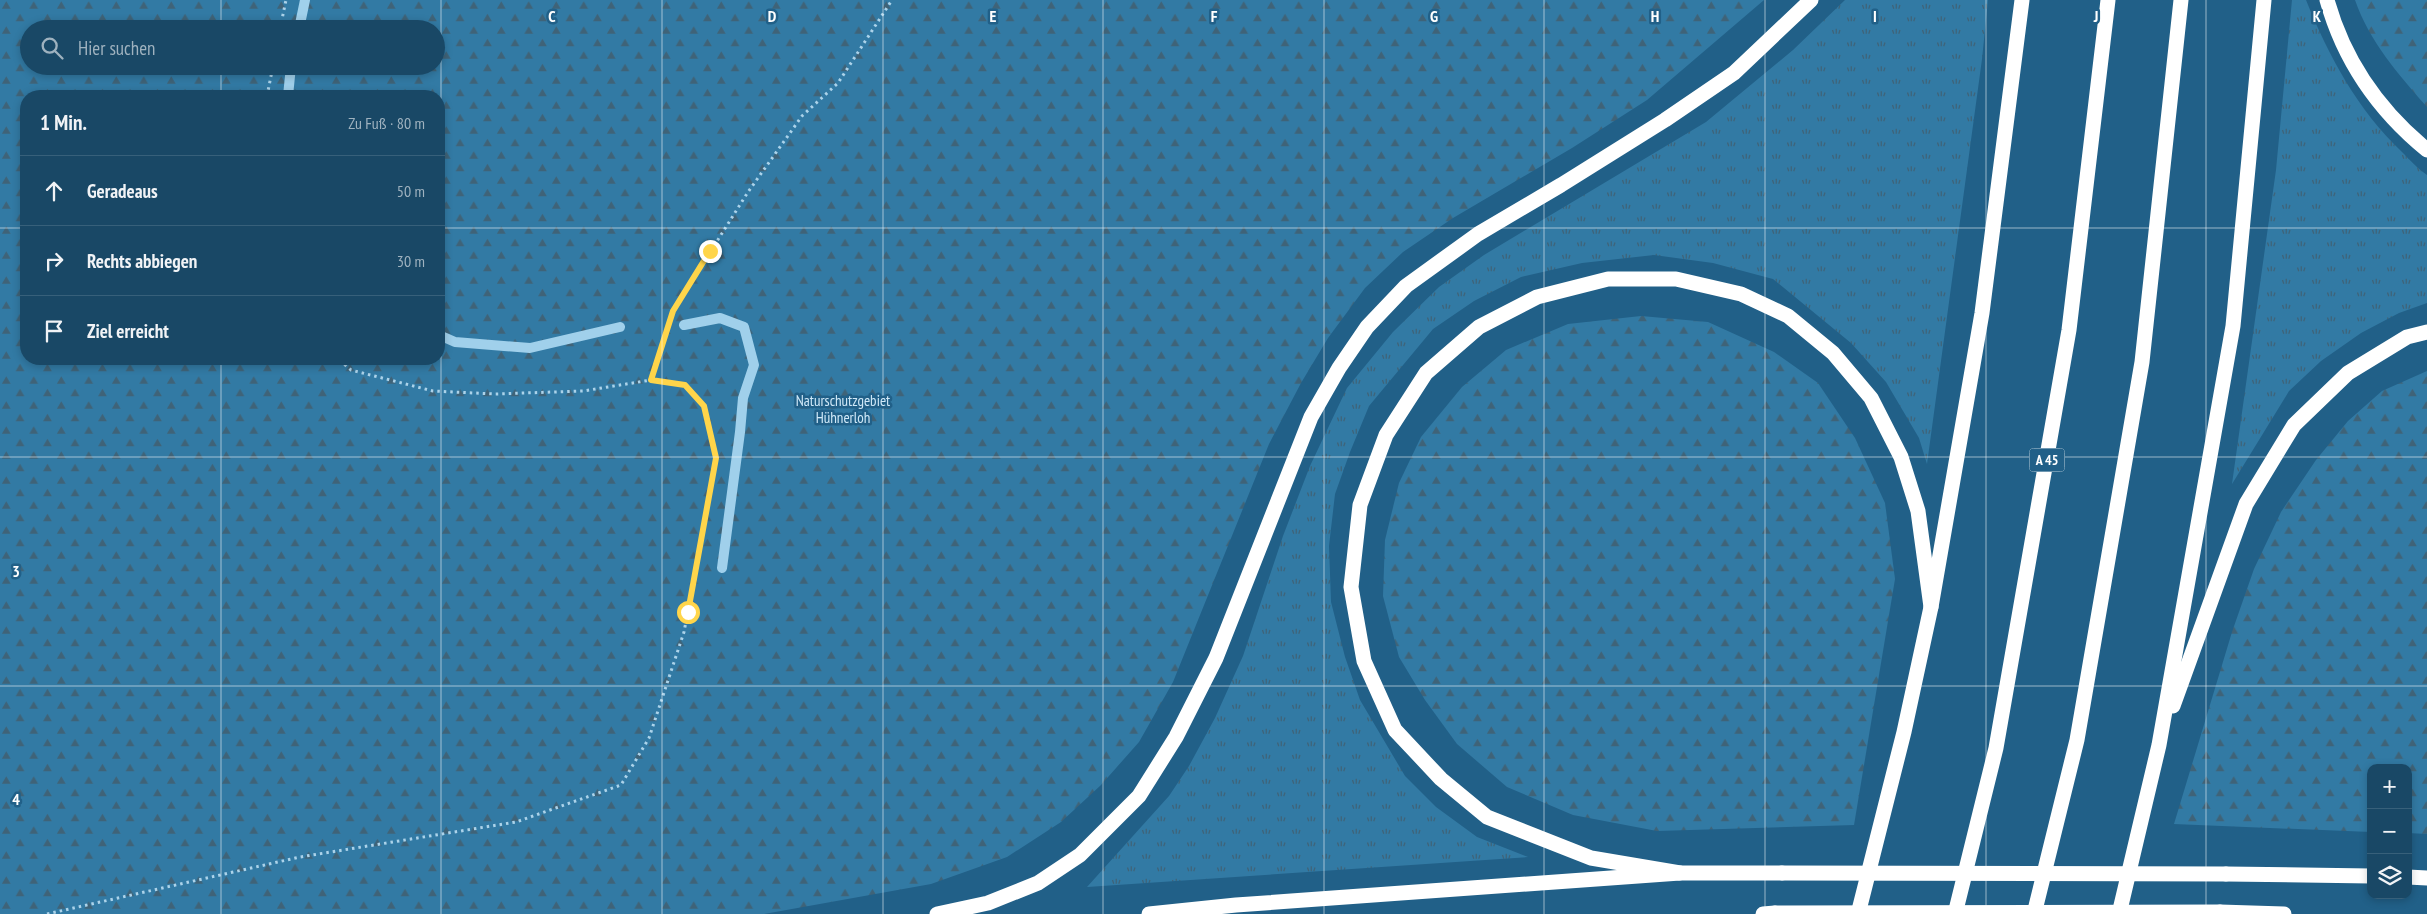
<!DOCTYPE html>
<html lang="de">
<head>
<meta charset="utf-8">
<style>
	body { margin:0; font-family:"PT Sans Narrow",sans-serif; background:#26526f; color:#f1f3f6 }
	.controls { position:absolute; right:15px; bottom:15px; display:grid; overflow:hidden; border-radius:10px; box-shadow:0 2px 8px #0003 }
	.controls button { width:45px; height:45px; display:grid; place-items:center; padding:0; border:0; border-bottom:1px solid #37607a; background:#194866; color:#f1f3f6; font:25px sans-serif }
	.stop { position:absolute; width:15px; height:15px; margin:-11px; border:4px solid #ffd54a; border-radius:50%; background:#fff }
	.stop.end { background:#ffd54a; border-color:#fff; box-shadow:0 1px 5px #0008 }
	.list { margin:0; padding:0; list-style:none }
	h2 { display:flex; justify-content:space-between; align-items:center; height:65px; margin:0; padding:0 20px; font-size:21px }
	h2 small { font-size:16px; font-weight:400; color:#9fb2bf }
	.list li { display:grid; grid-template-columns:32px 1fr auto; gap:15px; align-items:center; box-sizing:border-box; height:70px; padding:0 20px; border-top:1px solid #37607a }
	.list b { display:block; font-size:19px; white-space:nowrap }
	.list em { font-size:16px; font-style:normal; color:#9fb2bf }
	.icon { flex:none; width:28px; height:28px; fill:none; stroke:currentColor; stroke-width:2; stroke-linecap:round; stroke-linejoin:round }
	.map { position:relative; flex:none; width:2427px; height:914px; overflow:hidden }
	.search { position:absolute; background:#194866; box-shadow:0 2px 8px #0003; left:20px; top:20px; width:425px; height:55px; display:flex; align-items:center; gap:12px; box-sizing:border-box; padding:0 18px; border-radius:28px; color:#9fb2bf; font-size:19px }
	.panel { position:absolute; background:#194866; box-shadow:0 2px 8px #0003; left:20px; top:90px; width:425px; height:275px; border-radius:20px }
	.map>svg:first-child { display:block }
</style>
</head>
<body>
<div class="map">
<svg width="2427" height="914" viewBox="0 0 2427 914">
	<defs>
		<pattern id="grass-tufts" width="24" height="20" patternUnits="userSpaceOnUse" patternTransform="scale(1.25)"><rect width="24" height="20" fill="#327aa4"/><path d="M3 7l-1-3M5 7V3M7 7l1-3M15 17l-1-3M17 17v-4M19 17l1-3" fill="none" stroke="#3f6378"/></pattern>
		<pattern id="forest-firs" width="22" height="20" patternUnits="userSpaceOnUse" patternTransform="scale(1.25)"><rect width="22" height="20" fill="#327aa4"/><path d="M5 1l3.5 6h-7zM16 11l3.5 6h-7z" fill="#3f6378"/></pattern>
	</defs>
	<rect width="100%" height="100%" fill="#216088"/>
	<g fill="url(#grass-tufts)">
		<path d="M1845,0H1988L1982,59L1927,464L1919,438L1886,382L1851,343L1773,279L1713,263L1654,255L1582,263L1521,277L1474,301L1433,329L1369,406L1350,452L1335,494L1329,546L1331,602L1345,657L1360,700L1405,776L1436,807L1477,837L1528,857L1087,887L1169,796L1189,766L1215,718L1243,656L1283,536L1310,466L1347,388L1393,332L1439,287L1484,255L1706,122L1793,50Z"/>
		<path d="M2292,0H2306C2329,57 2357,109 2402,152C2410,160 2418,169 2427,175V303L2399,313L2361,333L2321,361L2289,391L2232,484L2276,170Z"/>
	</g>
	<g fill="url(#forest-firs)" fill-rule="evenodd">
		<path d="M0,0H1764L1647,100L1572,148L1453,218L1403,252L1365,288L1328,338L1301,383L1269,444L1173,682L1139,742L1101,785L1061,822L1007,857L931,884L764,914H0ZM29,29H436V66H29ZM439,96V359H26V96Z"/>
		<path d="M2355,0H2427V107C2399,75 2369,41 2355,0Z"/>
		<path d="M1641,316L1708,322L1774,352L1818,383L1855,438L1885,503L1895,579L1854,825L1657,831L1573,815L1507,787L1457,744L1425,700L1399,657L1383,596L1385,540L1399,483L1421,437L1462,387L1506,350L1568,324Z"/>
		<path d="M2427,371V834L2408,833V768H2371V832L2174,824L2232,632L2254,569L2281,512L2316,460L2348,421L2382,391Z"/>
	</g>
	<g fill="none" stroke-linecap="round" stroke-linejoin="round">
		<g stroke="#a0d0eb" stroke-width="10">
			<path d="M299,29L305,0"/>
			<path d="M288,96L291,66"/>
			<path d="M684,325L720,318L744,327L754,365L743,398L740,432L722,568"/>
			<path d="M439,335L455,342L530,348L620,327"/>
		</g>
		<g stroke="#acd3ea" stroke-width="3" stroke-dasharray="2.5 4" stroke-linecap="butt">
			<path d="M280,29L286,0"/>
			<path d="M267,96L273,66"/>
			<path d="M651,380L673,311L748,192L802,116L838,83L892,0"/>
			<path d="M47,914L300,857L516,822L621,785L649,738L684,632L716,458L704,406L685,385L651,380L583,391L495,394L433,391L351,370L338,359"/>
		</g>
		<g stroke="#fff" stroke-width="15">
			<path d="M2327,0C2344,61 2378,110 2427,150"/>
			<path d="M2173,706L2246,504L2294,425L2348,373L2407,337L2427,332"/>
			<path d="M1680,873L1591,858L1487,817L1441,779L1395,730L1364,661L1351,587L1360,505L1386,435L1426,373L1479,327L1537,297L1608,279H1676L1741,294L1788,316L1833,353L1871,398L1901,457L1918,511L1931,607"/>
			<path d="M2226,874L2371,876"/>
			<path d="M2408,877L2427,878"/>
			<path d="M2220,912L2284,914"/>
			<path d="M937,914L988,903L1038,883L1080,855L1139,796L1176,737L1216,658L1311,417L1339,368L1367,327L1406,286L1478,234L1561,185L1665,120L1734,73L1811,0"/>
			<path d="M1149,914L1236,905L1680,873H1782"/>
			<path d="M1763,914L1775,913"/>
			<path d="M1858,914L1904,732L1931,607L1982,313L2022,0"/>
			<path d="M1955,914L1996,748L2069,330L2108,0"/>
			<path d="M2034,914L2077,740L2142,362L2181,0"/>
			<path d="M2119,914L2159,745L2233,326L2264,0"/>
		</g>
		<g stroke="#fff" stroke-width="15">
			<path d="M1782,873L2226,874"/>
			<path d="M1775,913L2220,912"/>
		</g>
	</g>
	<g fill="none" stroke-linecap="round" stroke-linejoin="round">
		<path stroke="#ffd54a" stroke-width="6" d="M688,612L716,458L704,406L685,385L651,380L673,311L710,251"/>
	</g>
	<path fill="none" stroke="#fff" stroke-width="1" stroke-opacity="0.55" d="M221,0V29M441,0V914M662,0V914M883,0V914M1103,0V914M1324,0V914M1544,0V914M1765,0V914M1986,0V914M2206,0V914M221,66V96M0,228H26M439,228H2427M221,359V914M0,457H2427M0,686H2427"/>
	<g text-anchor="middle" stroke-width="5" stroke-linejoin="round" paint-order="stroke">
		<rect fill="#216088" stroke="#bccfdb" stroke-width="1" x="2029.5" y="448.5" width="35" height="23" rx="4"/>
		<g font-size="14" font-weight="bold" fill="#fff">
			<text x="2047" y="465">A 45</text>
		</g>
		<g font-size="15" fill="#d0e9f8" stroke="#216088">
			<text x="843" y="406">Naturschutzgebiet<tspan x="843" dy="17">Hühnerloh</tspan></text>
		</g>
	</g>
	<g font-size="16" text-anchor="middle" font-weight="bold" fill="#fff" stroke="#216088" stroke-width="5" stroke-linejoin="round" paint-order="stroke">
		<text x="552" y="22">C</text>
		<text x="772" y="22">D</text>
		<text x="993" y="22">E</text>
		<text x="1214" y="22">F</text>
		<text x="1434" y="22">G</text>
		<text x="1655" y="22">H</text>
		<text x="1875" y="22">I</text>
		<text x="2096" y="22">J</text>
		<text x="2317" y="22">K</text>
		<text x="16" y="577">3</text>
		<text x="16" y="805">4</text>
	</g>
</svg>
<div class="controls">
<button>+</button>
<button>−</button>
<button><svg class="icon" aria-label="layers" viewBox="0 0 24 24"><path d="M12 4l9 5-9 5-9-5zM3 14l9 5 9-5"/></svg></button>
</div>
<div class="stop" style="left:688px;top:612px"></div>
<div class="stop end" style="left:710px;top:251px"></div>
<div class="search"><svg class="icon" aria-label="search" viewBox="0 0 24 24"><circle cx="10" cy="10" r="6"/><path d="M15 15l6 6"/></svg>Hier suchen</div>
<section class="panel">
<h2>1 Min.<small>Zu Fuß · 80 m</small></h2>
<ul class="list">
<li><svg class="icon" aria-label="ahead" viewBox="0 0 24 24"><path d="M12 20V5M6 11l6-6 6 6"/></svg><div><b>Geradeaus</b></div><em>50 m</em></li>
<li><svg class="icon" aria-label="right" viewBox="0 0 24 24"><path d="M7 20v-9h11M14 6l5 5-5 5"/></svg><div><b>Rechts abbiegen</b></div><em>30 m</em></li>
<li><svg class="icon" aria-label="arrive" viewBox="0 0 24 24"><path d="M6 21V4h12l-3 4 3 4H6"/></svg><div><b>Ziel erreicht</b></div></li>
</ul>
</section>
</div>
</body>
</html>
